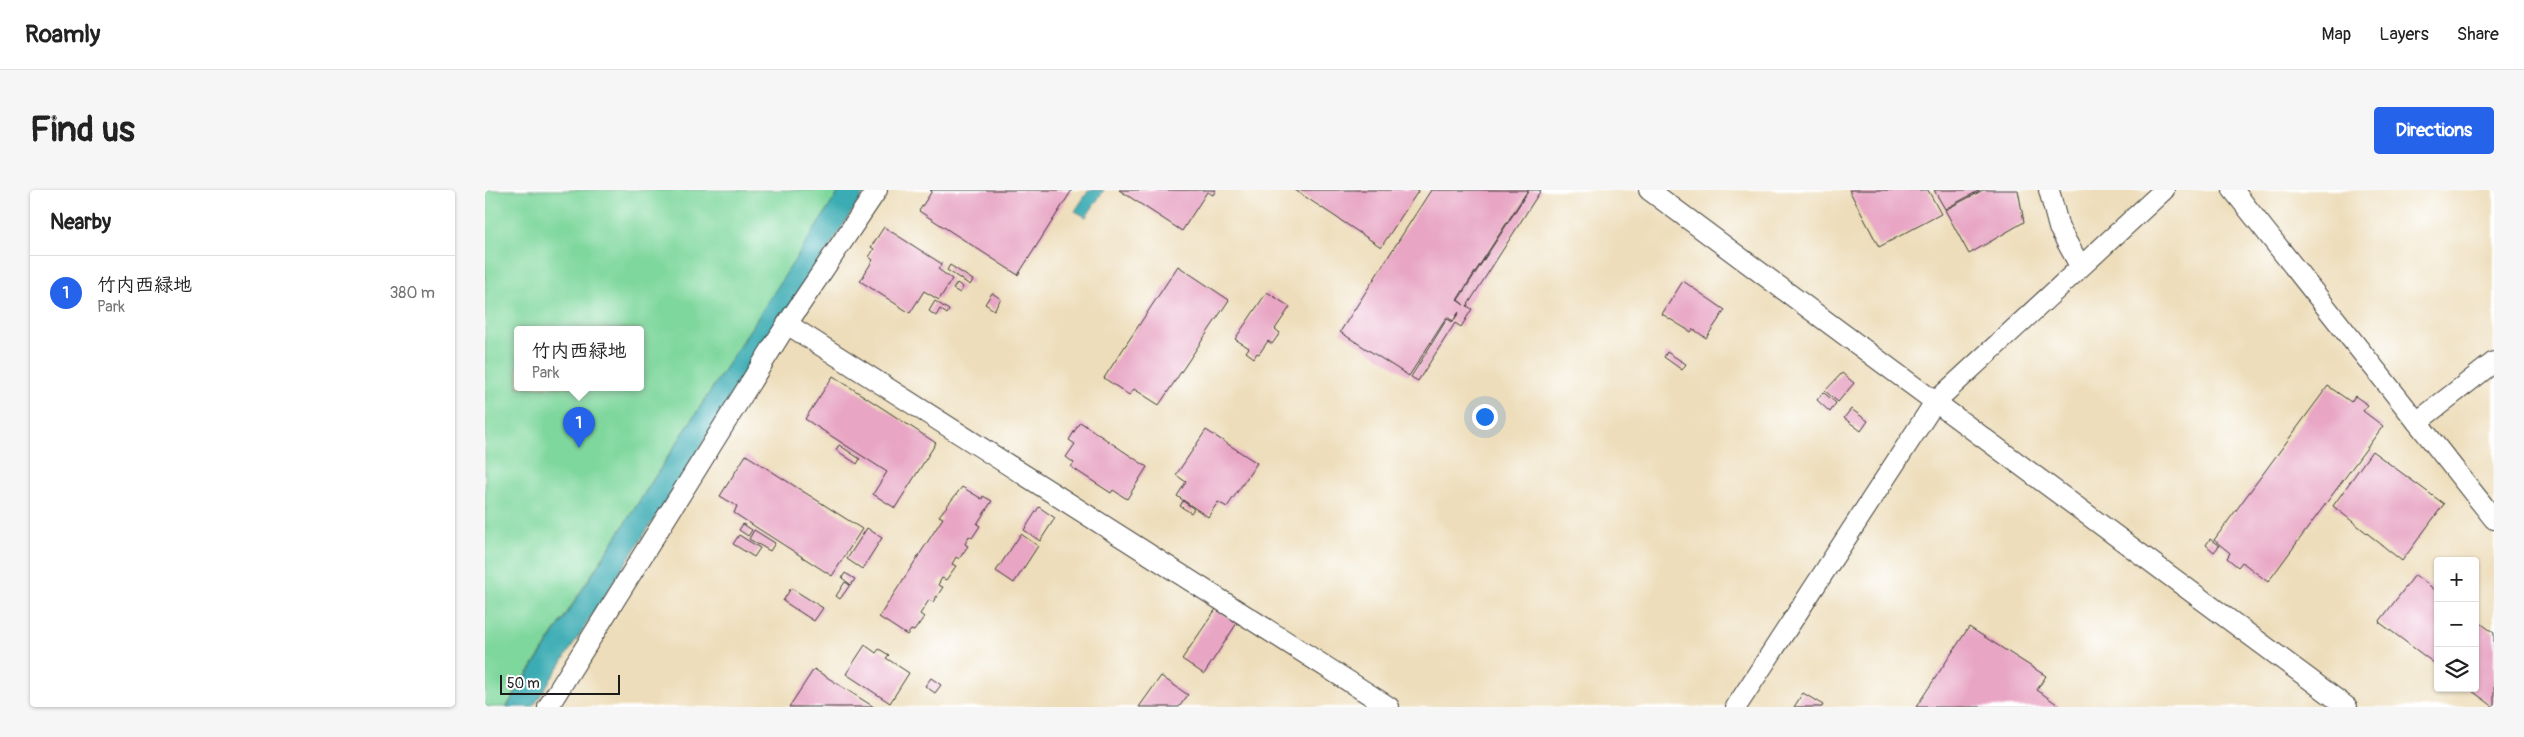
<!DOCTYPE html>
<html lang="en">
<head>
<meta charset="utf-8">
<style>
	body { margin:0; font-family:Pangolin,"Klee One",sans-serif; background:#f6f6f6; color:#222 }
	.controls { position:absolute; right:15px; bottom:15px; display:grid; overflow:hidden; border-radius:5px; box-shadow:0 1px 4px #0004 }
	.controls button { width:45px; height:45px; display:grid; place-items:center; padding:0; border:0; border-bottom:1px solid #e0e0e0; background:#fff; color:#222; font:25px sans-serif }
	.scale { position:absolute; left:15px; bottom:12px; width:120px; box-sizing:border-box; padding-left:5px; border:2px solid #1c1c1c; border-top:0; font-size:14px; line-height:18px; white-space:nowrap; color:#1c1c1c; -webkit-text-stroke:4px #fff; paint-order:stroke }
	.you { position:absolute; left:999px; top:226px; width:18px; height:18px; margin:-12px; border:4px solid #fff; border-radius:50%; background:#1a73e8; box-shadow:0 0 0 8px #1a73e833 }
	.badge { display:grid; place-items:center; width:32px; height:32px; border-radius:50%; background:#2563eb; color:#fff; font-size:16px; font-weight:700 }
	.pin { position:absolute; translate:-50% -41px; filter:drop-shadow(0 1px 2px #0008) }
	.pin::after { content:''; position:absolute; top:26px; width:18px; height:15px; background:inherit; clip-path:polygon(0 0,100% 0,50% 100%) }
	.popup { position:absolute; left:29px; top:136px; width:130px; height:65px; box-sizing:border-box; display:grid; place-content:center; border-radius:5px; background:#fff; filter:drop-shadow(0 1px 4px #0005); font-size:16px; white-space:nowrap; color:#767676 }
	.popup b { font-size:19px; color:#222 }
	.popup::after { content:''; position:absolute; left:50%; top:100%; margin-left:-10px; border:10px solid transparent; border-top-color:#fff }
	.list { margin:0; padding:0; list-style:none }
	h2 { display:flex; justify-content:space-between; align-items:center; height:65px; margin:0; padding:0 20px; font-size:21px }
	h2 small { font-size:16px; font-weight:400; color:#767676 }
	.list li { display:grid; grid-template-columns:32px 1fr auto; gap:15px; align-items:center; box-sizing:border-box; height:75px; padding:0 20px; border-top:1px solid #e0e0e0 }
	.list b { display:block; font-size:19px; white-space:nowrap }
	.list p { margin:0; font-size:16px; white-space:nowrap; color:#767676 }
	.list em { font-size:16px; font-style:normal; color:#767676 }
	.icon { flex:none; width:28px; height:28px; fill:none; stroke:currentColor; stroke-width:2; stroke-linecap:round; stroke-linejoin:round }
	.map { position:relative; flex:none; width:2009px; height:517px; overflow:hidden; border-radius:5px }
	header { display:flex; align-items:center; gap:30px; box-sizing:border-box; height:70px; padding:0 25px; background:#fff; border-bottom:1px solid #e0e0e0 }
	header strong { font-size:24px }
	nav { display:flex; gap:28px; margin-inline-start:auto; font-size:18px }
	.intro { display:flex; align-items:center; justify-content:space-between; box-sizing:border-box; height:120px; padding:0 30px }
	h1 { margin:0; font-size:35px }
	.button { padding:12px 22px; border-radius:5px; background:#2563eb; color:#fff; font-size:18px; font-weight:700 }
	main { display:flex; gap:30px; padding:0 30px }
	aside { flex:1; background:#fff; border-radius:5px; box-shadow:0 1px 4px #0004 }
	.map>svg:first-child { display:block }
</style>
</head>
<body>
<header>
<strong>Roamly</strong>
<nav><a>Map</a><a>Layers</a><a>Share</a></nav>
</header>
<div class="intro"><h1>Find us</h1><a class="button">Directions</a></div>
<main>
<aside>
<h2>Nearby<small></small></h2>
<ul class="list">
<li><span class="badge">1</span><div><b>竹内西緑地</b><p>Park</p></div><em>380 m</em></li>
</ul>
</aside>
<div class="map">
<svg width="2009" height="517" viewBox="0 0 2009 517">
	<rect width="100%" height="100%" fill="#fff"/>
	<filter id="ink" filterUnits="userSpaceOnUse"><feTurbulence type="fractalNoise" baseFrequency=".02" numOctaves="2"/><feDisplacementMap in="SourceGraphic" scale="10" xChannelSelector="R" yChannelSelector="G"/><feConvolveMatrix kernelMatrix="1 2 1 2 8 2 1 2 1" color-interpolation-filters="sRGB"/></filter>
	<filter id="wash" filterUnits="userSpaceOnUse"><feTurbulence type="fractalNoise" baseFrequency=".0096" numOctaves="4" result="noise"/><feDisplacementMap in="SourceGraphic" scale="20" xChannelSelector="R" yChannelSelector="G"/><feGaussianBlur stdDeviation="1.12" result="paint"/><feColorMatrix in="noise" values="0 0 0 0 0 0 0 0 0 0 0 0 0 0 0 0 0 1.4 0 .05"/><feComposite in="paint" operator="in"/></filter>
	<g filter="url(#wash)">
		<rect width="100%" height="100%" fill="#edddba"/>
		<path fill="#7ed79c" stroke="#4d7a5c" fill-rule="evenodd" d="M0,0H355L21,517H0ZM33,139H155V197H33Z"/>
		<g fill="#3bacb3" stroke="#2c6468">
			<path d="M355,0H381L48,517H22Z"/>
			<path d="M604,0H619L601,27L590,21Z"/>
		</g>
		<g id="blocks">
			<g fill="#e8a6c4">
				<path d="M445,0H587L533,85L434,21L447,1Z"/>
				<path d="M634,0H731L728,5L722,2L697,41Z"/>
				<path d="M810,0H934L896,57Z"/>
				<path d="M946,0H1043L972,110L979,115L973,110L1044,0H1056L982,116L987,119L976,137L970,133L933,191L926,187L962,129L968,132L974,122L968,131L962,127L924,186L855,142Z"/>
				<path d="M1364,0H1443L1456,24L1394,57Z"/>
				<path d="M1449,0H1495L1460,19Z"/>
				<path d="M1498,0H1533L1539,32L1484,64L1460,20Z"/>
				<path d="M399,37L457,74L453,79L467,89L454,110L439,101L425,123L375,91L388,70L384,67L389,59L386,57Z"/>
				<path d="M465,75L488,90L485,95L462,80Z"/>
				<path d="M693,76L744,110L674,215L649,199L644,205L619,188Z"/>
				<path d="M1198,91L1240,120L1221,148L1208,139L1206,142L1177,124Z"/>
				<path d="M472,93L478,97L475,103L468,99Z"/>
				<path d="M782,102L805,117L790,139L795,143L787,154L783,151L774,164L772,163L769,168L761,162L764,158L750,149Z"/>
				<path d="M507,103L516,109L509,120L500,114Z"/>
				<path d="M450,111L464,120L462,124L455,119L451,126L444,121Z"/>
				<path d="M1182,162L1201,174L1197,180L1179,167Z"/>
				<path d="M1357,183L1369,193L1353,212L1340,201Z"/>
				<path d="M348,186L451,253L410,318L388,304L402,282L320,229Z"/>
				<path d="M1843,196L1866,212L1870,206L1883,215L1878,221L1898,236L1783,392L1757,372L1753,377L1742,368L1745,363L1729,350Z"/>
				<path d="M1338,202L1351,213L1345,222L1332,210Z"/>
				<path d="M1366,219L1383,231L1376,241L1359,228Z"/>
				<path d="M595,232L662,277L642,309L628,300L626,303L586,277L589,273L581,267L590,254L584,250Z"/>
				<path d="M721,240L772,273L742,317L733,312L723,327L692,306L701,292L691,285Z"/>
				<path d="M354,255L375,269L372,274L351,260Z"/>
				<path d="M1887,261L1959,314L1917,371L1848,316Z"/>
				<path d="M261,265L377,339L347,386L249,323L252,316L235,306Z"/>
				<path d="M477,297L497,309L498,306L507,311L492,334L495,336L487,348L484,346L480,354L483,356L474,369L471,367L467,374L471,376L461,390L457,388L453,395L458,397L448,412L444,410L435,424L439,427L429,441L426,440L422,445L394,427L458,328L454,326Z"/>
				<path d="M698,311L709,319L706,323L695,316Z"/>
				<path d="M554,317L570,328L555,351L539,340Z"/>
				<path d="M258,334L267,340L263,346L254,340Z"/>
				<path d="M382,338L397,348L377,379L362,369Z"/>
				<path d="M269,340L290,353L285,361L264,349Z"/>
				<path d="M536,344L553,356L529,393L511,381Z"/>
				<path d="M254,345L275,358L269,367L248,354Z"/>
				<path d="M1725,349L1734,356L1729,362L1721,355Z"/>
				<path d="M360,383L370,389L366,395L357,388Z"/>
				<path d="M1930,385L1953,402V476L1894,432Z"/>
				<path d="M360,392L365,395L355,409L351,406Z"/>
				<path d="M306,398L338,418L329,431L298,411Z"/>
				<path d="M731,419L752,433L719,484L697,469Z"/>
				<path d="M1990,429L2009,443V517L1983,498H1990Z"/>
				<path d="M1484,437L1561,486L1552,500L1576,517H1431Z"/>
				<path d="M380,455L391,463L394,459L404,465L401,468L424,483L405,513L361,484Z"/>
				<path d="M329,479L389,517H304Z"/>
				<path d="M676,486L703,505L694,517H654Z"/>
				<path d="M446,488L456,495L450,503L440,496Z"/>
				<path d="M1318,503L1338,515L1337,517H1309Z"/>
			</g>
		</g>
	</g>
	<g filter="url(#ink)">
		<use href="#blocks" fill-opacity="0" stroke="#3b3934" stroke-width="1"/>
		<g fill="none" stroke-linecap="round" stroke-linejoin="round">
			<defs>
				<g id="minor">
					<path d="M1164,0L1862,517"/>
					<path d="M1564,0L1574,38L1595,76"/>
					<path d="M1748,0L2009,329"/>
					<path d="M302,134L904,517"/>
					<path d="M1932,232L2009,172"/>
					<path d="M63,517L302,134L392,0"/>
					<path d="M1251,517L1450,212L1679,0"/>
				</g>
			</defs>
			<use href="#minor" stroke="#3b3934" stroke-width="22"/>
			<use href="#minor" stroke="#fff" stroke-width="20"/>
		</g>
	</g>
</svg>
<div class="controls">
<button>+</button>
<button>−</button>
<button><svg class="icon" aria-label="layers" viewBox="0 0 24 24"><path d="M12 4l9 5-9 5-9-5zM3 14l9 5 9-5"/></svg></button>
</div>
<div class="scale">50 m</div>
<div class="you"></div>
<div class="pin badge" style="left:94px;top:258px">1</div>
<div class="popup"><b>竹内西緑地</b>Park</div>
</div>
</main>
</body>
</html>
